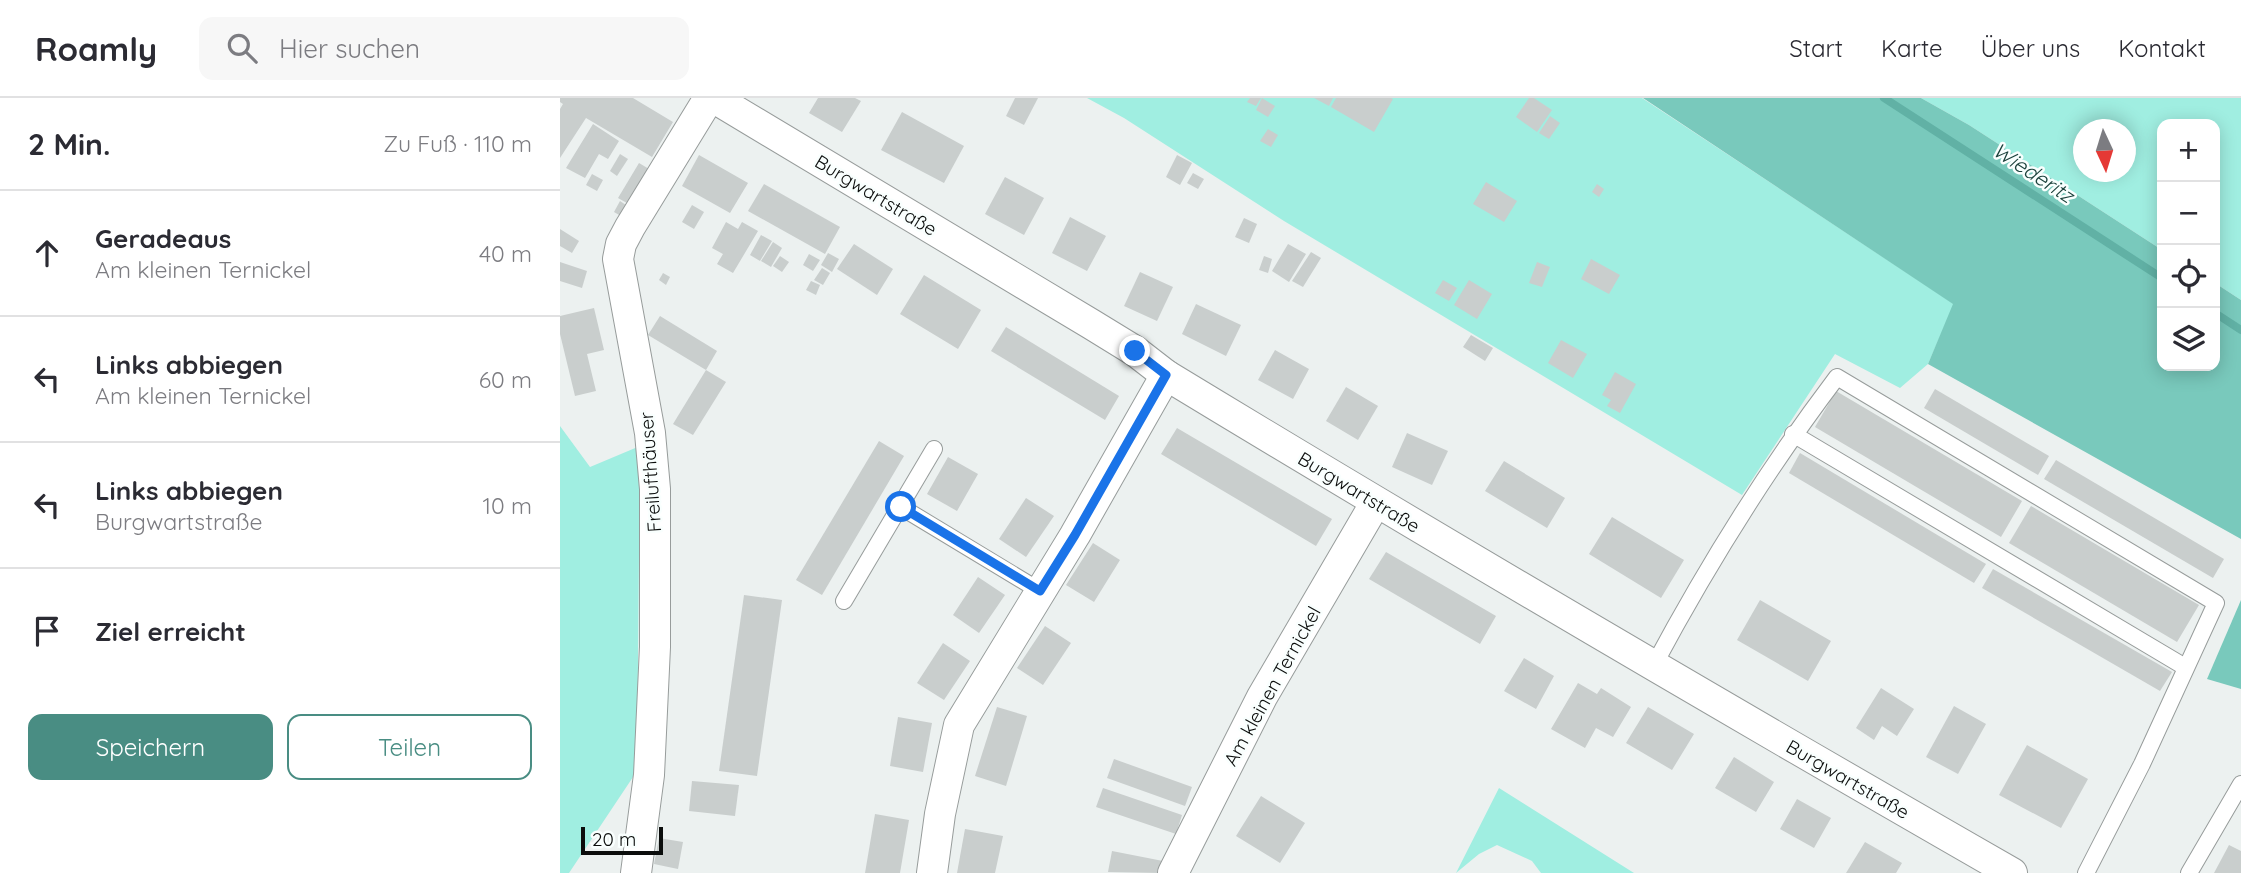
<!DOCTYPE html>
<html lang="de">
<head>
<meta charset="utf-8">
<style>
	body { margin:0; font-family:Quicksand,sans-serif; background:#f7f7f7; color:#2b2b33 }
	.controls { position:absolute; right:21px; top:21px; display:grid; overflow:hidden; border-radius:14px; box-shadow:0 4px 18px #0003 }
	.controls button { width:63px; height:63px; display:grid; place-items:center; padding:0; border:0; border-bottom:2px solid #e1e1e2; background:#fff; color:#2b2b33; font:35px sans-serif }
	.compass { position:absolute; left:1513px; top:21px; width:63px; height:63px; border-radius:50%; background:#fff; box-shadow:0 4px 18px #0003; rotate:176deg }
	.scale { position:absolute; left:21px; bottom:18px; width:82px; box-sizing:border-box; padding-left:7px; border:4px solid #0b0d0c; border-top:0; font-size:19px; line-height:24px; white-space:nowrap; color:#0b0d0c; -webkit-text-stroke:5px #f9fffe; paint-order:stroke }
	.stop { position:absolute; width:21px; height:21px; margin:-16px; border:5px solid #1a73e8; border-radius:50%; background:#fff }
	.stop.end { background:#1a73e8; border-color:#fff; box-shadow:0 2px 7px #0008 }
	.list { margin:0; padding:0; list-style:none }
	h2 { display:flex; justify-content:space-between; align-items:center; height:91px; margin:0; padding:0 28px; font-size:30px }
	h2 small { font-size:23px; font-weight:400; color:#7c7c81 }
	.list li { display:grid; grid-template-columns:46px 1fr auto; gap:21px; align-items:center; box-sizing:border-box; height:126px; padding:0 28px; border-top:2px solid #e1e1e2 }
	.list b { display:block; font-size:26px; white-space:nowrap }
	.list p { margin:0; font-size:23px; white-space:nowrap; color:#7c7c81 }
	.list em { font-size:23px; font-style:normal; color:#7c7c81 }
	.actions { display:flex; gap:14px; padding:21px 28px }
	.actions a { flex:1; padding:16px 0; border:2px solid #498d83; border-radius:14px; text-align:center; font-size:24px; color:#498d83 }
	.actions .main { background:#498d83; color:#fff }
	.icon { flex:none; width:38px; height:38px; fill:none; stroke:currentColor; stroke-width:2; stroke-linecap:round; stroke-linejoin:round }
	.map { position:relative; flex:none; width:1681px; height:775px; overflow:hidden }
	header { display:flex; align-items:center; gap:42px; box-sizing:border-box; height:98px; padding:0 35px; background:#fff; border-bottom:2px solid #e1e1e2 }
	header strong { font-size:33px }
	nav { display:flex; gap:38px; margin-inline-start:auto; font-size:24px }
	.search { width:490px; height:63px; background:#f7f7f7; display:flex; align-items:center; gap:18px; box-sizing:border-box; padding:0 24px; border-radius:14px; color:#7c7c81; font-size:26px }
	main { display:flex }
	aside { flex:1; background:#fff }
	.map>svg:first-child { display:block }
</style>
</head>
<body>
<header>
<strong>Roamly</strong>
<div class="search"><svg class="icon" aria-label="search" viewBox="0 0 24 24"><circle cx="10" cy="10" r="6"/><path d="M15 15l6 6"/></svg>Hier suchen</div>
<nav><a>Start</a><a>Karte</a><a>Über uns</a><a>Kontakt</a></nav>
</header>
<main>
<aside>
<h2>2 Min.<small>Zu Fuß · 110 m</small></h2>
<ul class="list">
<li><svg class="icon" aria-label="ahead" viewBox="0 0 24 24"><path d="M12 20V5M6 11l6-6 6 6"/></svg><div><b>Geradeaus</b><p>Am kleinen Ternickel</p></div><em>40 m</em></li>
<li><svg class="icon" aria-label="left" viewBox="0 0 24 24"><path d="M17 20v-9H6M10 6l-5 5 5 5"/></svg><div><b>Links abbiegen</b><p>Am kleinen Ternickel</p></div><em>60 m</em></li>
<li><svg class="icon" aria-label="left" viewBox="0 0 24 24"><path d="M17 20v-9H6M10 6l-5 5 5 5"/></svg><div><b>Links abbiegen</b><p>Burgwartstraße</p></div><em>10 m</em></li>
<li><svg class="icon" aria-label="arrive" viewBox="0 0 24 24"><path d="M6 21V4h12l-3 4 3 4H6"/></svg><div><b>Ziel erreicht</b></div></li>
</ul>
<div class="actions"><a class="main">Speichern</a><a>Teilen</a></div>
</aside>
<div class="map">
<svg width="1681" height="775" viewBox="0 0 1681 775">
	<rect width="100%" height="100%" fill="#ecf1f0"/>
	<g fill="#a0eee1" fill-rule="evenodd">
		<path d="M527,0H1082L1394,206L1368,266L1340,290L1275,256L1182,397L724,123L564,20Z"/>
		<path d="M1361,0H1681V202L1655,185V26H1602V152L1409,27ZM1524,32H1566V74H1524Z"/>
		<path d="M0,328L30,369L80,348L77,673L9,775H0Z"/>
		<path d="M939,690L1074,775H981L972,763L937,747L919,756L896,775Z"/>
	</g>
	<g fill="#79c9bc">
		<path d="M1083,0H1361L1409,27L1602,152V268H1655V185L1681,202V441L1368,266L1393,206Z"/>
		<path d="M1681,502V591L1647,581Z"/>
	</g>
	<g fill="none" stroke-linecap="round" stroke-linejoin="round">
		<g stroke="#61b1a5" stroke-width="8">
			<path d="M1324,0L1602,180"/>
			<path d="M1655,215L1681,232"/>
		</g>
	</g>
	<g fill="#c9cecd">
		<path d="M0,0H73L113,24L92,59L26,20L0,60V11L3,6L0,4Z"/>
		<path d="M258,0H295L301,3L282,34L249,15Z"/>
		<path d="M455,0H478L464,27L446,18Z"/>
		<path d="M690,0H701L696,8L687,4Z"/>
		<path d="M702,0L715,8L708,19L696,12Z"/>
		<path d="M754,0H773L769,8Z"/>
		<path d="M776,0H831L833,1L814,34L771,9Z"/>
		<path d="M969,0H974L992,12L977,34L956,19Z"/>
		<path d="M342,14L404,48L384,85L321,52Z"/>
		<path d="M990,18L1000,25L989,41L979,35Z"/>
		<path d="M33,26L59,43L48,61L39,56L25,80L6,70Z"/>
		<path d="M708,31L718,37L711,49L700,43Z"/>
		<path d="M60,56L68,61L57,78L50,73Z"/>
		<path d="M139,57L188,85L170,115L122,88Z"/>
		<path d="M617,57L632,65L620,87L606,79Z"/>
		<path d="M79,65L94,74L74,109L58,100Z"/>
		<path d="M633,75L644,81L638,91L627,85Z"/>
		<path d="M32,76L43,82L37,93L26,87Z"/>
		<path d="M445,79L484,100L464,137L425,116Z"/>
		<path d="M926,84L957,103L944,124L913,106Z"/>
		<path d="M204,86L280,129L265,156L188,113Z"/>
		<path d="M1037,86L1044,91L1039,99L1032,94Z"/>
		<path d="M60,103L72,111L66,121L54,114Z"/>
		<path d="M132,107L144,114L134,131L122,124Z"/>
		<path d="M510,119L546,138L527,173L492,155Z"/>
		<path d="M684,120L697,126L689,145L675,139Z"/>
		<path d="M166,124L178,131L182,124L198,133L173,175L157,166L163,156L152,150Z"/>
		<path d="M0,131L19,143L12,155L0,148Z"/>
		<path d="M201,137L212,143L200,163L190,157Z"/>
		<path d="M213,144L222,150L211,169L201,163Z"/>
		<path d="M294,146L333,171L317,197L277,171Z"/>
		<path d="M728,146L746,156L729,184L712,173Z"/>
		<path d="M751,154L761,160L743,189L732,183Z"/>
		<path d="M268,155L279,161L272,174L261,167Z"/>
		<path d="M249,156L260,162L253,173L243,167Z"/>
		<path d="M220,158L229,164L222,174L213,168Z"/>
		<path d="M704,158L712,161L708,175L699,172Z"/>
		<path d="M1031,161L1060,177L1049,196L1021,181Z"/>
		<path d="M0,164L27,173L22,190L0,183Z"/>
		<path d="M977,164L990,169L982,189L969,185Z"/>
		<path d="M262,170L270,175L263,187L254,182Z"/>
		<path d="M580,174L613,189L597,223L564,208Z"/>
		<path d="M103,175L110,179L106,187L99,182Z"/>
		<path d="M364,177L421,212L398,251L340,216Z"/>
		<path d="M883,182L897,190L889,203L875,195Z"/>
		<path d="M909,182L932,196L917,221L894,207Z"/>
		<path d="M251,183L260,187L256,197L246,192Z"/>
		<path d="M636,206L681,227L666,258L622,236Z"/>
		<path d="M34,210L44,252L27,256L36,293L15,298L0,236V218Z"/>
		<path d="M100,218L157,253L146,272L88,237Z"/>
		<path d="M446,229L559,298L545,322L431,253Z"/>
		<path d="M911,237L933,250L925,263L903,249Z"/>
		<path d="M1001,242L1027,256L1013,280L988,265Z"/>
		<path d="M715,252L749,271L733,301L698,282Z"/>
		<path d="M146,272L166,284L133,337L113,326Z"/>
		<path d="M1055,274L1076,286L1060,315L1047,308L1051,302L1042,297Z"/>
		<path d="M786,289L818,308L798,342L766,323Z"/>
		<path d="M1375,291L1489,358L1478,377L1364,310Z"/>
		<path d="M1276,293L1462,403L1441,439L1255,329Z"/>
		<path d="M617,330L772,421L756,448L601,356Z"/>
		<path d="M847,335L888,353L872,387L832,369Z"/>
		<path d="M319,343L344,358L262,497L236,482Z"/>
		<path d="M1240,355L1426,466L1414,485L1229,375Z"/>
		<path d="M388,359L418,376L397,413L367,396Z"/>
		<path d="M1496,362L1664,461L1653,480L1484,381Z"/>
		<path d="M944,363L1005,400L987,430L925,393Z"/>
		<path d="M466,400L494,418L466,459L439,441Z"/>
		<path d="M1471,408L1639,507L1617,544L1449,445Z"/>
		<path d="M1052,419L1124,462L1101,500L1029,456Z"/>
		<path d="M533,445L560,462L534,504L506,487Z"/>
		<path d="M826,454L936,518L920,546L809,481Z"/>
		<path d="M1433,471L1612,574L1600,593L1422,490Z"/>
		<path d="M418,479L445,497L419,535L393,517Z"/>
		<path d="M184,497L222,502L197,678L159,673Z"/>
		<path d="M1200,502L1271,543L1248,583L1177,542Z"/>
		<path d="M485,528L511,545L483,587L457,570Z"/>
		<path d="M383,545L410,563L384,602L357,585Z"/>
		<path d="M964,560L994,578L976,611L944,593Z"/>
		<path d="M1018,585L1037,596L1041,590L1071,609L1053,639L1036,630L1025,650L991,631Z"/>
		<path d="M1321,590L1354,611L1337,638L1322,628L1314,642L1296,630Z"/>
		<path d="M1394,608L1426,626L1398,676L1366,659Z"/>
		<path d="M437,609L467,618L446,688L415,678Z"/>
		<path d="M1088,609L1134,636L1112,672L1066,645Z"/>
		<path d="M338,619L372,625L363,674L330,668Z"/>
		<path d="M1467,647L1528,681L1501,730L1439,697Z"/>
		<path d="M1174,659L1214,684L1196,714L1155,690Z"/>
		<path d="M554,661L632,689L625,708L547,680Z"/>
		<path d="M132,683L179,687L175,718L129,713Z"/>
		<path d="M543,690L622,717L616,736L536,709Z"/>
		<path d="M701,698L745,725L720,765L676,738Z"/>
		<path d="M1237,701L1271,720L1254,750L1220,731Z"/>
		<path d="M315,716L349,722L340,775H305Z"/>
		<path d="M405,731L443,738L435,775H397Z"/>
		<path d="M99,740L123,744L118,771L94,766Z"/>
		<path d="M1305,744L1342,765L1336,775H1286Z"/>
		<path d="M1669,747L1681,753V775H1654Z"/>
		<path d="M552,753L603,763L601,775L548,774Z"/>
	</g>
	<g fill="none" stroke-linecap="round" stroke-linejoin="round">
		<defs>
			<g id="lane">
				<path d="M1233,336L1625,569"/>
				<path d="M341,409L480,493"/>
				<path d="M284,503L374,351"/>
				<path d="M1093,569C1147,468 1208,370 1277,279L1656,505L1582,666L1526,775"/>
				<path d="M1629,775L1681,686"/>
			</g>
			<g id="street">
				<path d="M154,0L531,226L575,253L606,277C886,447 1168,612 1452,775"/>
				<path d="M76,775L89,677L95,549V391L90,335L58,161L61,146L70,129L149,0"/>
				<path d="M372,775L380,716L399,627L515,437L606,277"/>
				<path d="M613,775L702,599L816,404"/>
			</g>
		</defs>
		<use href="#lane" stroke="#979c9b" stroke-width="18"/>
		<use href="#street" stroke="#979c9b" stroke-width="32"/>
		<use href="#lane" stroke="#fff" stroke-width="16"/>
		<use href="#street" stroke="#fff" stroke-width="30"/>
	</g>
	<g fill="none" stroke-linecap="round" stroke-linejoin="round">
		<path stroke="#1a73e8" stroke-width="9" d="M341,409L480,493L515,437L606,277L575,253"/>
	</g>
	<g text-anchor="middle" stroke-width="5" stroke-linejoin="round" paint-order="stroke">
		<g font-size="19" fill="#0b0d0c" stroke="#f9fffe">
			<text transform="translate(316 97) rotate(31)" y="7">Burgwartstraße</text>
			<text transform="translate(90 374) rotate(-94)" y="7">Freilufthäuser</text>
			<text transform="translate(799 394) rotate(31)" y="7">Burgwartstraße</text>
			<text transform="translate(712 588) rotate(-61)" y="7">Am kleinen Ternickel</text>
			<text transform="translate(1288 681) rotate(30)" y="7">Burgwartstraße</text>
		</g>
		<g font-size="21" font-style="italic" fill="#1d433d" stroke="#f9fffe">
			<text transform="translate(1473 75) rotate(33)" y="7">Wiederitz</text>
		</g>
	</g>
</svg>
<div class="controls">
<button>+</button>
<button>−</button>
<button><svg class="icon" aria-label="locate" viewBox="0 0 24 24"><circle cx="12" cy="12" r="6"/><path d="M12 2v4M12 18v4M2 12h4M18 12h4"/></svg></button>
<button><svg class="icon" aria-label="layers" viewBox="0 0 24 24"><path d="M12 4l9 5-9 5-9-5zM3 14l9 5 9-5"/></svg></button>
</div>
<svg class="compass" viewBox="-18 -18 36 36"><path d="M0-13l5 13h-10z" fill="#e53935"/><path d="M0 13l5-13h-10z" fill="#7c7c81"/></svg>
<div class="scale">20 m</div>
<div class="stop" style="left:341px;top:409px"></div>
<div class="stop end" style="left:575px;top:253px"></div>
</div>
</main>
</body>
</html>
